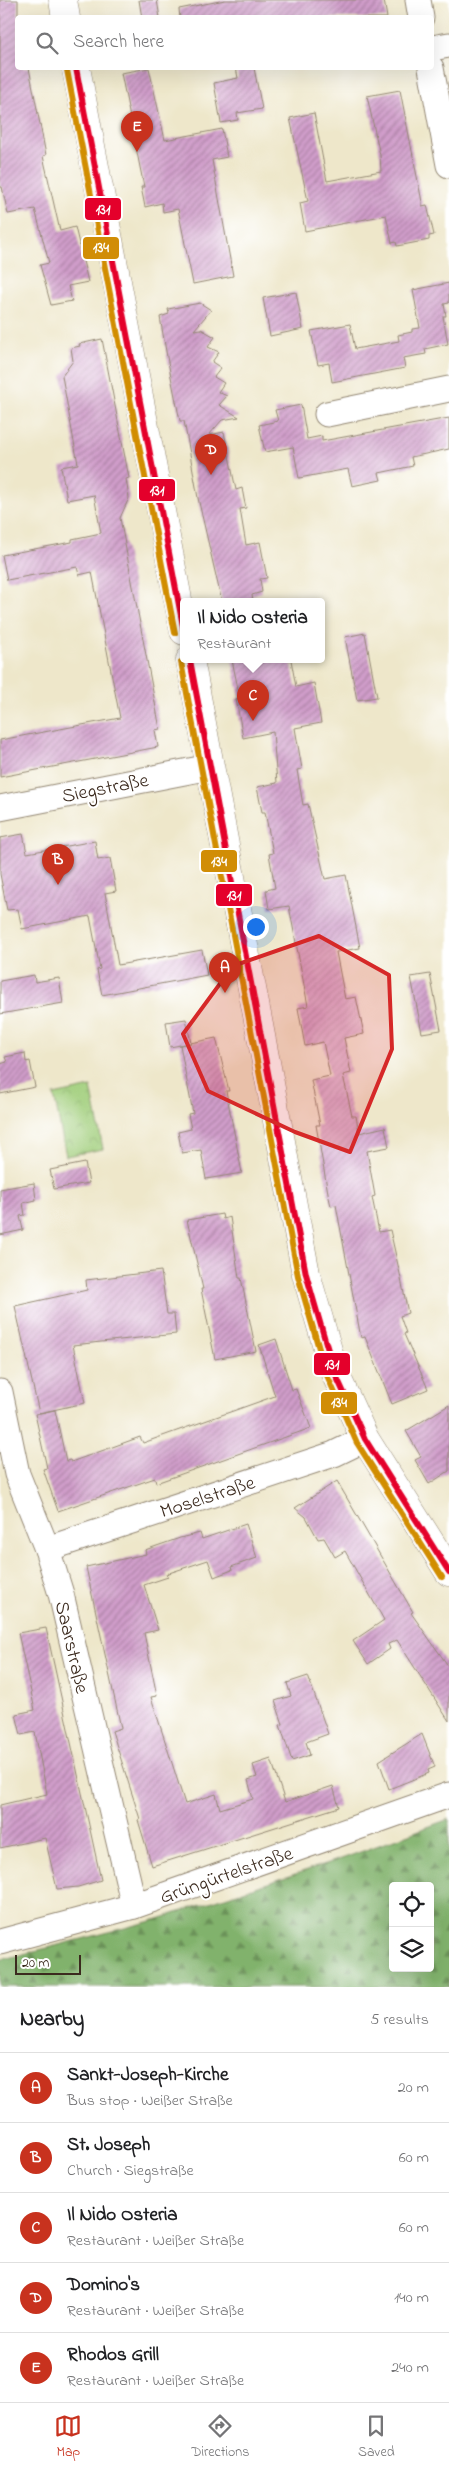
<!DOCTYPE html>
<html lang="en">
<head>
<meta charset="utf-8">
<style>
	body { margin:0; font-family:"Indie Flower",sans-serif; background:#f6f6f6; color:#202124 }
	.controls { position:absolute; right:15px; bottom:15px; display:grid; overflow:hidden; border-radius:5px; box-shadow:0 5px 20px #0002 }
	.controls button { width:45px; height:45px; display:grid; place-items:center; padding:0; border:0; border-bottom:1px solid #e0e0e0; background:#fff; color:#202124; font:25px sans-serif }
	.scale { position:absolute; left:15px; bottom:12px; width:66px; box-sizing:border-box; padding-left:5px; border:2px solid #3b2a1e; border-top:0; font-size:14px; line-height:18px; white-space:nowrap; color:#3b2a1e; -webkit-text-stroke:4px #fff; paint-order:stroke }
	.you { position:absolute; left:255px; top:926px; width:18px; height:18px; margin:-12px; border:4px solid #fff; border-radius:50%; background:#1a73e8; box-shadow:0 0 0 8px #1a73e833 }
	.badge { display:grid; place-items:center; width:32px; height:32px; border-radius:50%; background:#c8321e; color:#fff; font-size:16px; font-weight:700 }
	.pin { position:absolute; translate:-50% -41px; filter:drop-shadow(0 1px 2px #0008) }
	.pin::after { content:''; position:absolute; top:26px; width:18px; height:15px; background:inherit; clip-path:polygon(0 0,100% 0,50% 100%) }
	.popup { position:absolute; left:180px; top:598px; width:145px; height:65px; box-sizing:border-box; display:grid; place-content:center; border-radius:5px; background:#fff; filter:drop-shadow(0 1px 4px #0005); font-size:16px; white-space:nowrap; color:#757577 }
	.popup b { font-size:19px; color:#202124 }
	.popup::after { content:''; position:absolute; left:50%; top:100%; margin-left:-10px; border:10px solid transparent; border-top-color:#fff }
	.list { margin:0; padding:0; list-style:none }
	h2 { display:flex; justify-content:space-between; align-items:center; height:65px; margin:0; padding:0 20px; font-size:21px }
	h2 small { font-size:16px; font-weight:400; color:#757577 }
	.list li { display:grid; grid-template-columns:32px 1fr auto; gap:15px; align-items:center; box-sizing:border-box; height:70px; padding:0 20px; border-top:1px solid #e0e0e0 }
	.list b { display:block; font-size:19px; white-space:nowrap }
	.list p { margin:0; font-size:16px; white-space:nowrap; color:#757577 }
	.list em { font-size:16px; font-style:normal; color:#757577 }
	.icon { flex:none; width:28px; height:28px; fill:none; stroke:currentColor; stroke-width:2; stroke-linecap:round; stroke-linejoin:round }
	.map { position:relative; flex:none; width:449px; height:1987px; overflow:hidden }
	.search { position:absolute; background:#fff; box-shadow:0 5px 20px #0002; left:15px; right:15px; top:15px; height:55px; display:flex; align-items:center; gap:12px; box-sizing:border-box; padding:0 18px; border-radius:5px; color:#757577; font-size:19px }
	.sheet { height:415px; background:#fff }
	nav { display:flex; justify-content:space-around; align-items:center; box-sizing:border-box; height:70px; border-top:1px solid #e0e0e0; background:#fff; font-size:14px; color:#757577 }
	nav a { display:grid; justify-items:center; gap:2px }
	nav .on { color:#c8321e }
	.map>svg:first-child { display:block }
</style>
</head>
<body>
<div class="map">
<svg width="449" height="1987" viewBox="0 0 449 1987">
	<defs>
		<pattern id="forest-firs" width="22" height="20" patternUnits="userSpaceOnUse" patternTransform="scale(1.25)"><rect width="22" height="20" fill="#81b26c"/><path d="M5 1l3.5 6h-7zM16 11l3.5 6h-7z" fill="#6b9158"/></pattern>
		<pattern id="park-crowns" width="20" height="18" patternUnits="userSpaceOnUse" patternTransform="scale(1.25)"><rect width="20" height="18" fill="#a2cf7d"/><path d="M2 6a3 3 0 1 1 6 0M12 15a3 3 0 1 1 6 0" fill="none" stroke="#8cb26c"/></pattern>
		<pattern id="building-hatch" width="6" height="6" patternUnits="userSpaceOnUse" patternTransform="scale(1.25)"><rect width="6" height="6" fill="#d09dca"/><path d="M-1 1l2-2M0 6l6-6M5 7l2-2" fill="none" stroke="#aa80a3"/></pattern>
	</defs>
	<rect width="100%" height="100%" fill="#fff"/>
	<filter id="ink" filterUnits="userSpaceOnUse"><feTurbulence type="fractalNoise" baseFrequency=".02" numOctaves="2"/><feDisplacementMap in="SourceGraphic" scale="10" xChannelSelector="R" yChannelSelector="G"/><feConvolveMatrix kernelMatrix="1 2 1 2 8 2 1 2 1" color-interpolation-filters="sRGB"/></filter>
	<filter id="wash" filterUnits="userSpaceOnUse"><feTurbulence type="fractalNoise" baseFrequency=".0096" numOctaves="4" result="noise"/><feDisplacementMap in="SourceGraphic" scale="20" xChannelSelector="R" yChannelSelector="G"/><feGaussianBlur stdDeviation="1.12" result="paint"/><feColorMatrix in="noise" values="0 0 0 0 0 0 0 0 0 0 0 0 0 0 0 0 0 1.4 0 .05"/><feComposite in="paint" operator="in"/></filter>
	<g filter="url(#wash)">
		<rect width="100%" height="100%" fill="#eee7ca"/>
		<path fill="url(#forest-firs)" stroke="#5e6e45" fill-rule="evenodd" d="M449,1819V1987H0V1960L152,1921L344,1858ZM393,1886H430V1968H393Z"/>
		<path fill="url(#park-crowns)" stroke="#6e7c4e" d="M91,1087L103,1149L66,1156L54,1095Z"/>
		<g id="blocks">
			<g fill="url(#building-hatch)">
				<path d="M0,0H18V68H29L46,155L43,156L60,231L75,227L88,282L68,286L72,301L51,305L40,265L49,263L35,209L8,214L2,187H0Z"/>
				<path d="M139,0H157L160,18H142Z"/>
				<path d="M225,0H384L387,18H180L179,9Z"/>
				<path d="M149,68L165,140L222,129L227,157L212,160L233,276L193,284L178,209L163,212L162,203L145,207L141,187H144L121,73Z"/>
				<path d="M236,68H254L262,109L237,113L238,120L221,123L214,83L238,78Z"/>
				<path d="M400,90L422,202V206L427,205L434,235L429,236V240L397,246L396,242L392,243L386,215L305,231L300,203L308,201L290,118L314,113L327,181L381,171L380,155L367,96Z"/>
				<path d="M449,283V303L444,304L446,316H443L448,344L425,349L426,354L403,358L405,368L332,382L329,363L318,365L311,331L350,324L355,349L399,341L398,335L412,332V329L420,328L413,290Z"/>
				<path d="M296,292L303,329L270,336L263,298Z"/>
				<path d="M200,303L211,310L194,330L201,329L215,337L208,347L219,352L212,362L221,368L214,377L224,383L218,392L227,396L219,405L239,417L222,420L209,435L224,432L236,490L242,488L244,499L246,508L240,509L246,545L260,542L267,578L260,579L262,592L252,595L253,602H222L198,498L184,421H180L167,357L160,317L169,314L168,309Z"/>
				<path d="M102,339L129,478L126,479L129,498L120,518L160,729L155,730L158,747L0,777V740L120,718L92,572L79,575L77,567L7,580L2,555L72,542V539L101,533L94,495L67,500L61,467L78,464L62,376L73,361L71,348L80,346L79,344Z"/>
				<path d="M301,405L307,439L322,436V441L449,418V449L411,457L413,466L379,473L381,480L352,486L348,469L299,478L293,447L265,452L259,425L278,421L275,410Z"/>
				<path d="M365,633L377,697L357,700L345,637Z"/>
				<path d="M232,660H291L296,687L314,683L321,723L295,728L302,769L297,770L303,805L308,804L325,879L346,875L360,948L336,952L345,999L356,997L364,1034L344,1038L351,1073L343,1075L352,1116H356L359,1133L385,1127L389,1147L367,1151L375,1196L372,1197L379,1232L390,1230L400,1274L408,1313L400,1316L406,1333L404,1334L428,1389L392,1404L365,1337L361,1338L336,1205L331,1206L328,1193L316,1125H320L311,1080L330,1076L323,1042L305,1046L298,1008L308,1006L289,906L269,909L266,890L275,888L269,854L273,853L265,812H262L257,787L277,783L273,732L243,738L236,699L240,698Z"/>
				<path d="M23,834L27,853L95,841L98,860L110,858L116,891L105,893L118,965L202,950L207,975L102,995L97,970L100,969L90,916L22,929L18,909L7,910L0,874V838Z"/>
				<path d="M430,974L441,1030L422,1033L411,977Z"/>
				<path d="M34,975L35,982L59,978L63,1003L0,1014V981Z"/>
				<path d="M186,1019L191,1043L170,1047L166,1022Z"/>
				<path d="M216,1038L229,1091H226L242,1173L206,1179L201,1150L182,1153L178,1132L191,1129L188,1114L193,1113L180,1045Z"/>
				<path d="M25,1053L26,1062L30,1061L35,1087L0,1094V1064L7,1062L5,1057Z"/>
				<path d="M85,1163L89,1183L54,1189L50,1170Z"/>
				<path d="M34,1183L36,1200L23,1203L25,1215L20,1216L23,1230L0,1235V1189Z"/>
				<path d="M222,1214L223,1219L230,1217L239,1278H241L256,1351L215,1359L201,1289H203L187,1220Z"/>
				<path d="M161,1271L167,1314H174L176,1334L73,1345L85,1403L39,1413L15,1306L87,1290L86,1280Z"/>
				<path d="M276,1339L292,1390L296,1389L311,1428L156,1483L155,1478L58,1511L43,1469L47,1468L35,1414L55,1410L66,1461L70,1460L71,1462L140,1437L143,1443L275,1396L259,1345Z"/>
				<path d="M449,1405V1471L429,1484L415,1460L421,1457L406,1431Z"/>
				<path d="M337,1481L413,1612L411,1613L449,1667V1721L397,1640L388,1644L390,1649L368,1664L353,1641L384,1620L345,1551L335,1557L324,1538L318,1539L306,1517L295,1508Z"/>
				<path d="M246,1524L257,1558L231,1567L232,1570L214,1577L208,1560L166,1574L168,1577L144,1585L158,1630L144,1633L157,1696L151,1697L185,1804L216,1794L220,1809L253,1799L248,1780L257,1777L253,1765L271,1759L285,1802L333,1786L339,1807L152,1866L138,1820L140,1819L112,1731L121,1728L86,1567L146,1554L145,1550L180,1538L200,1533L202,1539Z"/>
				<path d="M46,1628L101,1880L78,1887L57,1889L45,1838L0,1848V1805L47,1794L35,1732L21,1735L16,1714L35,1710L18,1633Z"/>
				<path d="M308,1676L328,1734L306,1742L310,1755L292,1761L280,1725L283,1724L275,1701L291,1696L287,1683Z"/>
				<path d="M422,1734L435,1767L428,1770L429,1773L389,1789L379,1761Z"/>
			</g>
		</g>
	</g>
	<g filter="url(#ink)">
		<use href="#blocks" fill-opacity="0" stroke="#948874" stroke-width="1"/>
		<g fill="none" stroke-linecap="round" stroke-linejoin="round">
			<defs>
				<g id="minor">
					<path d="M418,0L421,18"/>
					<path d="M432,48L449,45"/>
					<path d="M431,68L449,165"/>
					<path d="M327,414L449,389"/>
					<path d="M0,808L210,767"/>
					<path d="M0,1392L17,1474L47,1549L61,1594L134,1906"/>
					<path d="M47,1549L334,1454L365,1439"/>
					<path d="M0,1942L134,1906L449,1795"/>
				</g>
				<g id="tertiary">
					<path d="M63,0L66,18"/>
					<path d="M76,68L184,631"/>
					<path d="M190,660L306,1274L334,1371L365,1439L449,1572"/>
				</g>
			</defs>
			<use href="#minor" stroke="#948874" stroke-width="27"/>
			<use href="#tertiary" stroke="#948874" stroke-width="29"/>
			<use href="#minor" stroke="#fff" stroke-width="25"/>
			<use href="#tertiary" stroke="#fff" stroke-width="28"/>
			<defs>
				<g id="bus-1">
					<path d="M76,68L184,631"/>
					<path d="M190,660L306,1274L334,1371L365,1439L449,1572"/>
				</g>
				<g id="bus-2">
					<path d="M67,70L175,633"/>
					<path d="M181,662L298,1276L326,1373L357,1443L442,1577"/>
				</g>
			</defs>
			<use href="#bus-1" stroke="#fff" stroke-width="10"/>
			<use href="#bus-2" stroke="#fff" stroke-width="10"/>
			<use href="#bus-1" stroke="#e4002b" stroke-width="6"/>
			<use href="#bus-2" stroke="#d18d06" stroke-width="6"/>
		</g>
	</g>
	<path fill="#d62828" fill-opacity="0.2" stroke="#d62828" stroke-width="4" stroke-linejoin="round" d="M319,936L389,975L392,1049L350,1152L295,1132L208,1091L183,1034L233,966Z"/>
	<g text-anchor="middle" stroke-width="4" stroke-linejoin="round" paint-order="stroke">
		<g font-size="20" fill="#3b2a1e" stroke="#fff">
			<text transform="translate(105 787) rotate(-11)" y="7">Siegstraße</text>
			<text transform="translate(207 1496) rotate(-18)" y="7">Moselstraße</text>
			<text transform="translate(73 1647) rotate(77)" y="7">Saarstraße</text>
			<text transform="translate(226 1874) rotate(-19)" y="7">Grüngürtelstraße</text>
		</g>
	</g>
	<g stroke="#fff" stroke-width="2">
		<rect x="84" y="197" width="38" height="24" rx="5" fill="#e4002b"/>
		<rect x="82" y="236" width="38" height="24" rx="5" fill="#d18d06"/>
		<rect x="138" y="478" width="38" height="24" rx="5" fill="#e4002b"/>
		<rect x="200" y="849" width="38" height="24" rx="5" fill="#d18d06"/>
		<rect x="215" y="883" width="38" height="24" rx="5" fill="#e4002b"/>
		<rect x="313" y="1352" width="38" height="24" rx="5" fill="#e4002b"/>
		<rect x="320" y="1391" width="38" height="24" rx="5" fill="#d18d06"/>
	</g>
	<g font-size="14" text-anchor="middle" font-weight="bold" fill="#fff">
		<text x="103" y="214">131</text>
		<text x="101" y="252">134</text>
		<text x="157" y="495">131</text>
		<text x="219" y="866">134</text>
		<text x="234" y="900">131</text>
		<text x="332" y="1369">131</text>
		<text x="339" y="1407">134</text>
	</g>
</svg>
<div class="controls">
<button><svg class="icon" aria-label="locate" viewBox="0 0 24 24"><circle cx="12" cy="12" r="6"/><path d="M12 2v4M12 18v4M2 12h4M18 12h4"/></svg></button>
<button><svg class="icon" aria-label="layers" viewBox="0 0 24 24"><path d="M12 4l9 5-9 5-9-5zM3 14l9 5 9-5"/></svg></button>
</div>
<div class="scale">20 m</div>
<div class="you"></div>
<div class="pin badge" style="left:225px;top:993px">A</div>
<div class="pin badge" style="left:58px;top:885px">B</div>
<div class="pin badge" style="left:253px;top:721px">C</div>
<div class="popup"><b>Il Nido Osteria</b>Restaurant</div>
<div class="pin badge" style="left:211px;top:475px">D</div>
<div class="pin badge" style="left:137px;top:152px">E</div>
<div class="search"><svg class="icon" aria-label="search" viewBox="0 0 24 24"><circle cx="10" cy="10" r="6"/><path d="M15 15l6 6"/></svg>Search here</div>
</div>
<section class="sheet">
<h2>Nearby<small>5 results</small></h2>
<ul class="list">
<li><span class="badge">A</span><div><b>Sankt-Joseph-Kirche</b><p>Bus stop · Weißer Straße</p></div><em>20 m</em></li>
<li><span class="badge">B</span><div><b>St. Joseph</b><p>Church · Siegstraße</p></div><em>60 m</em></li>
<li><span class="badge">C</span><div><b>Il Nido Osteria</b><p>Restaurant · Weißer Straße</p></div><em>60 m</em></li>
<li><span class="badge">D</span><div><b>Domino's</b><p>Restaurant · Weißer Straße</p></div><em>140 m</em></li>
<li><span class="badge">E</span><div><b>Rhodos Grill</b><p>Restaurant · Weißer Straße</p></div><em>240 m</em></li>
</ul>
</section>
<nav>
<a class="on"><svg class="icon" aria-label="map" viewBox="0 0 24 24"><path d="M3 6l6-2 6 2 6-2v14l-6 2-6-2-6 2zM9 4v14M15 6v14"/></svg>Map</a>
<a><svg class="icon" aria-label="directions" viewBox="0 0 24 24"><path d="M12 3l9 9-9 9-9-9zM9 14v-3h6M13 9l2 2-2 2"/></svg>Directions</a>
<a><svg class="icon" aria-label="saved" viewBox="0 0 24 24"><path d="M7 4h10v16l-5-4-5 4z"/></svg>Saved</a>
</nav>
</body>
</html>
